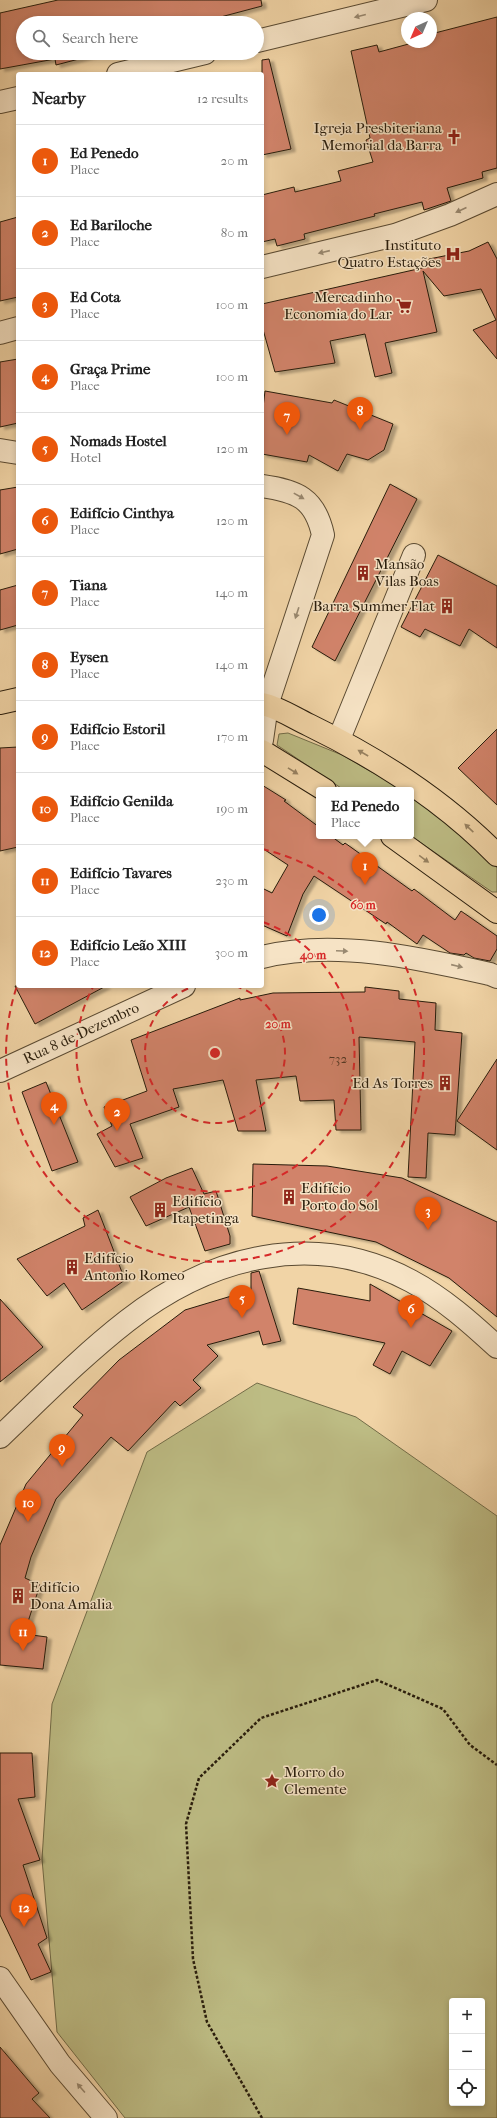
<!DOCTYPE html>
<html lang="en">
<head>
<meta charset="utf-8">
<style>
	body { margin:0; font-family:"IM FELL French Canon",serif; background:#f2f2f2; color:#222 }
	.controls { position:absolute; right:12px; bottom:12px; display:grid; overflow:hidden; border-radius:4px; box-shadow:0 2px 6px #0003 }
	.controls button { width:36px; height:36px; display:grid; place-items:center; padding:0; border:0; border-bottom:1px solid #e0e0e0; background:#fff; color:#222; font:20px sans-serif }
	.compass { position:absolute; left:401px; top:12px; width:36px; height:36px; border-radius:50%; background:#fff; box-shadow:0 2px 6px #0003; rotate:224deg }
	.you { position:absolute; left:319px; top:915px; width:14px; height:14px; margin:-10px; border:3px solid #fff; border-radius:50%; background:#1a73e8; box-shadow:0 0 0 6px #1a73e833 }
	.badge { display:grid; place-items:center; width:26px; height:26px; border-radius:50%; background:#ea580c; color:#fff; font-size:13px; font-weight:700 }
	.pin { position:absolute; translate:-50% -33px; filter:drop-shadow(0 1px 2px #0008) }
	.pin::after { content:''; position:absolute; top:21px; width:14px; height:12px; background:inherit; clip-path:polygon(0 0,100% 0,50% 100%) }
	.popup { position:absolute; left:316px; top:787px; width:98px; height:52px; box-sizing:border-box; display:grid; place-content:center; border-radius:4px; background:#fff; filter:drop-shadow(0 1px 3px #0005); font-size:13px; white-space:nowrap; color:#767676 }
	.popup b { font-size:15px; color:#222 }
	.popup::after { content:''; position:absolute; left:50%; top:100%; margin-left:-8px; border:8px solid transparent; border-top-color:#fff }
	.list { margin:0; padding:0; list-style:none }
	h2 { display:flex; justify-content:space-between; align-items:center; height:52px; margin:0; padding:0 16px; font-size:17px }
	h2 small { font-size:13px; font-weight:400; color:#767676 }
	.list li { display:grid; grid-template-columns:26px 1fr auto; gap:12px; align-items:center; box-sizing:border-box; height:72px; padding:0 16px; border-top:1px solid #e0e0e0 }
	.list b { display:block; font-size:15px; white-space:nowrap }
	.list p { margin:0; font-size:13px; white-space:nowrap; color:#767676 }
	.list em { font-size:13px; font-style:normal; color:#767676 }
	.icon { flex:none; width:22px; height:22px; fill:none; stroke:currentColor; stroke-width:2; stroke-linecap:round; stroke-linejoin:round }
	.map { position:relative; flex:none; width:497px; height:2118px; overflow:hidden }
	.search { position:absolute; background:#fff; box-shadow:0 2px 6px #0003; left:16px; top:16px; width:248px; height:44px; display:flex; align-items:center; gap:10px; box-sizing:border-box; padding:0 14px; border-radius:22px; color:#767676; font-size:15px }
	.panel { position:absolute; background:#fff; box-shadow:0 2px 6px #0003; left:16px; top:72px; width:248px; height:916px; border-radius:4px }
	.map>svg:first-child { display:block }
</style>
</head>
<body>
<div class="map">
<svg width="497" height="2118" viewBox="0 0 497 2118">
	<defs>
		<filter id="shadow"><feDropShadow dx="4.5" dy="2.5" stdDeviation="1" flood-color="#0004"/></filter>
	</defs>
	<rect width="100%" height="100%" fill="#f1d4a6"/>
	<filter id="stains"><feTurbulence type="fractalNoise" baseFrequency=".005" numOctaves="4"/><feColorMatrix values="0 0 0 0 .2 0 0 0 0 .09 0 0 0 0 .02 0 0 0 .5 -.17"/></filter>
	<radialGradient id="worn" r=".72"><stop offset=".6" stop-color="#630" stop-opacity="0"/><stop offset="1" stop-color="#630" stop-opacity=".3"/></radialGradient>
	<g fill="#bdbc84" stroke="#726c48" fill-rule="evenodd">
		<path d="M288,733L342,755L403,790H344L277,745L279,734Z"/>
		<path d="M411,795L481,851L497,868V892H492L411,836Z"/>
		<path d="M257,1383L356,1417L497,1516V2118H125L57,2032L42,1859L52,1704L147,1452ZM452,2001H482V2103H452Z"/>
	</g>
	<g fill="#d1836b" stroke="#281c0b" filter="url(#shadow)">
		<path d="M58,0H261L262,6L198,23H23V53L98,54L56,65L55,59L0,69V13Z"/>
		<path d="M497,17V168L482,172L483,178L447,188L451,201L424,210L422,202L374,214L375,216L304,234L305,239L277,246L275,239L262,242V195L294,187L295,192L341,181L338,171L373,162L366,140L370,138L351,51L377,45L379,52L416,42H431V34Z"/>
		<path d="M269,59L291,149L262,155V60Z"/>
		<path d="M18,217V297L0,301V222Z"/>
		<path d="M488,242L497,259V359L473,330L496,320L481,289L444,296L423,271L437,332L385,343L392,373L375,377L365,334L330,341L335,363L275,372L262,326V304L431,266L429,259L469,251Z"/>
		<path d="M18,359V423L0,427V362Z"/>
		<path d="M265,391L332,403L334,400L393,424L384,450L368,460L347,454L338,471L309,455L307,462L262,454V416Z"/>
		<path d="M390,484L417,499L335,661L312,647Z"/>
		<path d="M18,487V549L0,554V490Z"/>
		<path d="M438,555L497,586V648L469,629L460,646L425,629L420,637L401,627Z"/>
		<path d="M18,585V625L0,630V590Z"/>
		<path d="M497,729V805L458,768Z"/>
		<path d="M18,747V847L0,851V748Z"/>
		<path d="M262,785L286,800L284,801L319,827V836H331L343,845L345,843L412,891L414,889L455,920L461,911L497,936V949L490,961L474,958L466,953L464,955L450,953L423,935L417,944L387,922L386,924L314,876L303,894L287,936L262,925V888L272,893L288,865L262,848Z"/>
		<path d="M15,986H106L35,1024Z"/>
		<path d="M365,987L399,991V999L436,1003L435,1030L462,1033L455,1135L428,1133L426,1178L408,1177L415,1042L359,1037L361,1130H336L334,1100L300,1101L296,1076L256,1080L266,1131H238L223,1080L173,1089L179,1107L130,1124L143,1158L115,1167L97,1134L112,1126L104,1107L147,1091L131,1040L240,998V1000L273,993L365,992Z"/>
		<path d="M497,1059V1150L457,1121Z"/>
		<path d="M46,1082L78,1162L52,1171L22,1092Z"/>
		<path d="M253,1164L327,1166L402,1178L497,1222V1317L449,1278L376,1242L252,1216Z"/>
		<path d="M192,1168L204,1194L216,1191L230,1236V1244L205,1251L189,1207L146,1226L130,1197L166,1178Z"/>
		<path d="M98,1210L125,1280L82,1310L64,1283L47,1296L17,1259L85,1226L83,1218Z"/>
		<path d="M259,1271L281,1341L263,1345L259,1331L207,1345L218,1356L193,1380L201,1388L180,1406L175,1401L128,1451L111,1437L56,1499L31,1557L25,1578L40,1585L24,1634L47,1637L43,1669L0,1665V1545L26,1484L83,1415L73,1407L119,1360L185,1310L248,1291L251,1302V1273Z"/>
		<path d="M370,1284L452,1331L430,1366L402,1351L390,1374L373,1365L385,1343L293,1324L298,1288L370,1301Z"/>
		<path d="M0,1299L43,1347L0,1382Z"/>
		<path d="M0,1753H32L35,1797L18,1799L40,1860L23,1865L47,1938L38,1944L51,1972L31,1980L0,1915Z"/>
		<path d="M0,2047L39,2093L32,2099L50,2118H0Z"/>
	</g>
	<g fill="none" stroke-linecap="round" stroke-linejoin="round">
		<defs>
			<g id="minor">
				<path d="M257,41L426,0"/>
				<path d="M118,74L205,53"/>
				<path d="M0,102L18,98"/>
				<path d="M262,267L395,235L450,215L497,194"/>
				<path d="M0,333L18,328"/>
				<path d="M0,450L18,453"/>
				<path d="M262,486C297,491 315,498 323,535L267,705L262,740"/>
				<path d="M339,739L414,555"/>
				<path d="M262,957C335,939 418,958 490,974L497,977"/>
				<path d="M0,1071L184,986"/>
				<path d="M0,1437C41,1398 82,1356 127,1321C210,1256 314,1229 411,1281C443,1298 471,1323 497,1347"/>
				<path d="M0,1978L60,2064L106,2118"/>
			</g>
			<g id="major">
				<path d="M0,703L18,699"/>
				<path d="M262,704C278,707 294,718 309,725C379,759 443,800 497,855"/>
				<path d="M262,751L325,790"/>
				<path d="M392,836L497,912"/>
			</g>
		</defs>
		<use href="#minor" stroke="#5a4a32" stroke-width="24"/>
		<use href="#major" stroke="#281c0b" stroke-width="24"/>
		<path stroke="#281c0b" stroke-width="2.5" stroke-dasharray="3 2" stroke-linecap="butt" d="M262,2118L207,2022L193,1959L186,1824L199,1778L261,1718L377,1680L443,1709L470,1745L497,1765"/>
		<use href="#minor" stroke="#f6e3c5" stroke-width="22"/>
		<use href="#major" stroke="#f1d4a6" stroke-width="22"/>
	</g>
	<defs><path id="oneway-solid" d="M-6-.8H1V-3.2L6.5 0L1 3.2V.8H-6Z"/></defs>
	<g fill="#998971">
		<use href="#oneway-solid" transform="translate(360 16) rotate(166)"/>
		<use href="#oneway-solid" transform="translate(461 210) rotate(156)"/>
		<use href="#oneway-solid" transform="translate(324 252) rotate(167)"/>
		<use href="#oneway-solid" transform="translate(299 496) rotate(29)"/>
		<use href="#oneway-solid" transform="translate(297 613) rotate(108)"/>
		<use href="#oneway-solid" transform="translate(342 951) rotate(3)"/>
		<use href="#oneway-solid" transform="translate(457 966) rotate(13)"/>
		<use href="#oneway-solid" transform="translate(81 2088) rotate(-131)"/>
	</g>
	<g fill="#978160">
		<use href="#oneway-solid" transform="translate(363 753) rotate(-150)"/>
		<use href="#oneway-solid" transform="translate(293 771) rotate(32)"/>
		<use href="#oneway-solid" transform="translate(469 828) rotate(-137)"/>
		<use href="#oneway-solid" transform="translate(424 859) rotate(36)"/>
	</g>
	<g fill="none" stroke="#d62828" stroke-width="2" stroke-dasharray="7 5">
		<path d="M235 986A70 70 0 1 1 195 986"/>
		<path d="M263 922A139 139 0 1 1 93 987"/>
		<path d="M262 849A209 209 0 1 1 18 983"/>
	</g>
	<defs>
		<symbol id="church-bare" viewBox="-9 -9 18 18"><path d="M-1.2-6h2.4v3.5h3.3v2.4h-3.3V6h-2.4V-.1h-3.3v-2.4h3.3Z" fill="#8f2418" stroke="#f6e3c5" stroke-width="2.5" paint-order="stroke"/></symbol>
		<symbol id="hospital-bare" viewBox="-9 -9 18 18"><path d="M-5-5h3v3.5h4V-5h3V5h-3V1.5h-4V5h-3Z" fill="#8f2418" stroke="#f6e3c5" stroke-width="2.5" paint-order="stroke"/></symbol>
		<symbol id="supermarket-bare" viewBox="-9 -9 18 18"><path d="M-6-5.5h2.5l.6 2H6L4.5 2H-2.5L-4.4-4H-6ZM-1.5 3.2a1.3 1.3 0 1 0 .1 0ZM3 3.2a1.3 1.3 0 1 0 .1 0Z" fill="#8f2418" stroke="#f6e3c5" stroke-width="2.5" paint-order="stroke"/></symbol>
		<symbol id="building-bare" viewBox="-9 -9 18 18"><path d="M-4-6H4V6H1V3H-1V6H-4ZM-2.5-4.3h1.7v1.8h-1.7ZM.8-4.3h1.7v1.8H.8ZM-2.5-1h1.7V.8h-1.7ZM.8-1h1.7V.8H.8Z" fill="#8f2418" stroke="#f6e3c5" stroke-width="2.5" paint-order="stroke"/></symbol>
		<symbol id="sight-bare" viewBox="-9 -9 18 18"><path d="M0-6L1.8-2.2L6-1.7L2.9 1.2L3.7 5.4L0 3.3L-3.7 5.4L-2.9 1.2L-6-1.7L-1.8-2.2Z" fill="#8f2418" stroke="#f6e3c5" stroke-width="2.5" paint-order="stroke"/></symbol>
	</defs>
	<g fill-rule="evenodd">
		<use href="#church-bare" x="443" y="126" width="22" height="22"/>
		<use href="#hospital-bare" x="442" y="243" width="22" height="22"/>
		<use href="#supermarket-bare" x="393" y="295" width="22" height="22"/>
		<use href="#building-bare" x="352" y="562" width="22" height="22"/>
		<use href="#building-bare" x="436" y="595" width="22" height="22"/>
		<use href="#building-bare" x="434" y="1072" width="22" height="22"/>
		<use href="#building-bare" x="278" y="1186" width="22" height="22"/>
		<use href="#building-bare" x="149" y="1199" width="22" height="22"/>
		<use href="#building-bare" x="61" y="1256" width="22" height="22"/>
		<use href="#building-bare" x="7" y="1585" width="22" height="22"/>
		<use href="#sight-bare" x="261" y="1770" width="22" height="22"/>
	</g>
	<g text-anchor="middle" stroke-width="3" stroke-linejoin="round" paint-order="stroke">
		<g font-size="13" fill="#523623">
			<text x="338" y="1063">732</text>
		</g>
		<g font-size="15" fill="#281c0b" stroke="#f6e3c5" text-anchor="start">
			<text x="442" y="133" text-anchor="end">Igreja Presbiteriana<tspan x="442" dy="17">Memorial da Barra</tspan></text>
			<text x="441" y="250" text-anchor="end">Instituto<tspan x="441" dy="17">Quatro Estações</tspan></text>
			<text x="392" y="302" text-anchor="end">Mercadinho<tspan x="392" dy="17">Economia do Lar</tspan></text>
			<text x="375" y="569">Mansão<tspan x="375" dy="17">Vilas Boas</tspan></text>
			<text x="435" y="611" text-anchor="end">Barra Summer Flat</text>
			<text x="433" y="1088" text-anchor="end">Ed As Torres</text>
			<text x="301" y="1193">Edifício<tspan x="301" dy="17">Porto do Sol</tspan></text>
			<text x="172" y="1206">Edifício<tspan x="172" dy="17">Itapetinga</tspan></text>
			<text x="84" y="1263">Edifício<tspan x="84" dy="17">Antonio Romeo</tspan></text>
			<text x="30" y="1592">Edifício<tspan x="30" dy="17">Dona Amalia</tspan></text>
			<text x="284" y="1777">Morro do<tspan x="284" dy="17">Clemente</tspan></text>
		</g>
		<g font-size="15" fill="#281c0b" stroke="#f6e3c5">
			<text transform="translate(81 1033) rotate(-25)" y="5">Rua 8 de Dezembro</text>
		</g>
	</g>
	<circle cx="215" cy="1053" r="6" fill="#d62828" stroke="#f6e3c5" stroke-width="2"/>
	<g font-size="12" text-anchor="middle" font-weight="bold" fill="#d62828" stroke="#f6e3c5" stroke-width="3" stroke-linejoin="round" paint-order="stroke">
		<text x="363" y="909">60 m</text>
		<text x="313" y="959">40 m</text>
		<text x="278" y="1028">20 m</text>
	</g>
	<rect width="100%" height="100%" filter="url(#stains)"/>
	<rect width="100%" height="100%" fill="url(#worn)"/>
</svg>
<div class="controls">
<button>+</button>
<button>−</button>
<button><svg class="icon" aria-label="locate" viewBox="0 0 24 24"><circle cx="12" cy="12" r="6"/><path d="M12 2v4M12 18v4M2 12h4M18 12h4"/></svg></button>
</div>
<svg class="compass" viewBox="-18 -18 36 36"><path d="M0-13l5 13h-10z" fill="#e53935"/><path d="M0 13l5-13h-10z" fill="#767676"/></svg>
<div class="you"></div>
<div class="pin badge" style="left:365px;top:885px">1</div>
<div class="popup"><b>Ed Penedo</b>Place</div>
<div class="pin badge" style="left:117px;top:1131px">2</div>
<div class="pin badge" style="left:428px;top:1230px">3</div>
<div class="pin badge" style="left:54px;top:1125px">4</div>
<div class="pin badge" style="left:242px;top:1318px">5</div>
<div class="pin badge" style="left:411px;top:1328px">6</div>
<div class="pin badge" style="left:287px;top:435px">7</div>
<div class="pin badge" style="left:360px;top:430px">8</div>
<div class="pin badge" style="left:62px;top:1467px">9</div>
<div class="pin badge" style="left:28px;top:1522px">10</div>
<div class="pin badge" style="left:23px;top:1651px">11</div>
<div class="pin badge" style="left:24px;top:1927px">12</div>
<div class="search"><svg class="icon" aria-label="search" viewBox="0 0 24 24"><circle cx="10" cy="10" r="6"/><path d="M15 15l6 6"/></svg>Search here</div>
<section class="panel">
<h2>Nearby<small>12 results</small></h2>
<ul class="list">
<li><span class="badge">1</span><div><b>Ed Penedo</b><p>Place</p></div><em>20 m</em></li>
<li><span class="badge">2</span><div><b>Ed Bariloche</b><p>Place</p></div><em>80 m</em></li>
<li><span class="badge">3</span><div><b>Ed Cota</b><p>Place</p></div><em>100 m</em></li>
<li><span class="badge">4</span><div><b>Graça Prime</b><p>Place</p></div><em>100 m</em></li>
<li><span class="badge">5</span><div><b>Nomads Hostel</b><p>Hotel</p></div><em>120 m</em></li>
<li><span class="badge">6</span><div><b>Edifício Cinthya</b><p>Place</p></div><em>120 m</em></li>
<li><span class="badge">7</span><div><b>Tiana</b><p>Place</p></div><em>140 m</em></li>
<li><span class="badge">8</span><div><b>Eysen</b><p>Place</p></div><em>140 m</em></li>
<li><span class="badge">9</span><div><b>Edifício Estoril</b><p>Place</p></div><em>170 m</em></li>
<li><span class="badge">10</span><div><b>Edifício Genilda</b><p>Place</p></div><em>190 m</em></li>
<li><span class="badge">11</span><div><b>Edifício Tavares</b><p>Place</p></div><em>230 m</em></li>
<li><span class="badge">12</span><div><b>Edifício Leão XIII</b><p>Place</p></div><em>300 m</em></li>
</ul>
</section>
</div>
</body>
</html>
